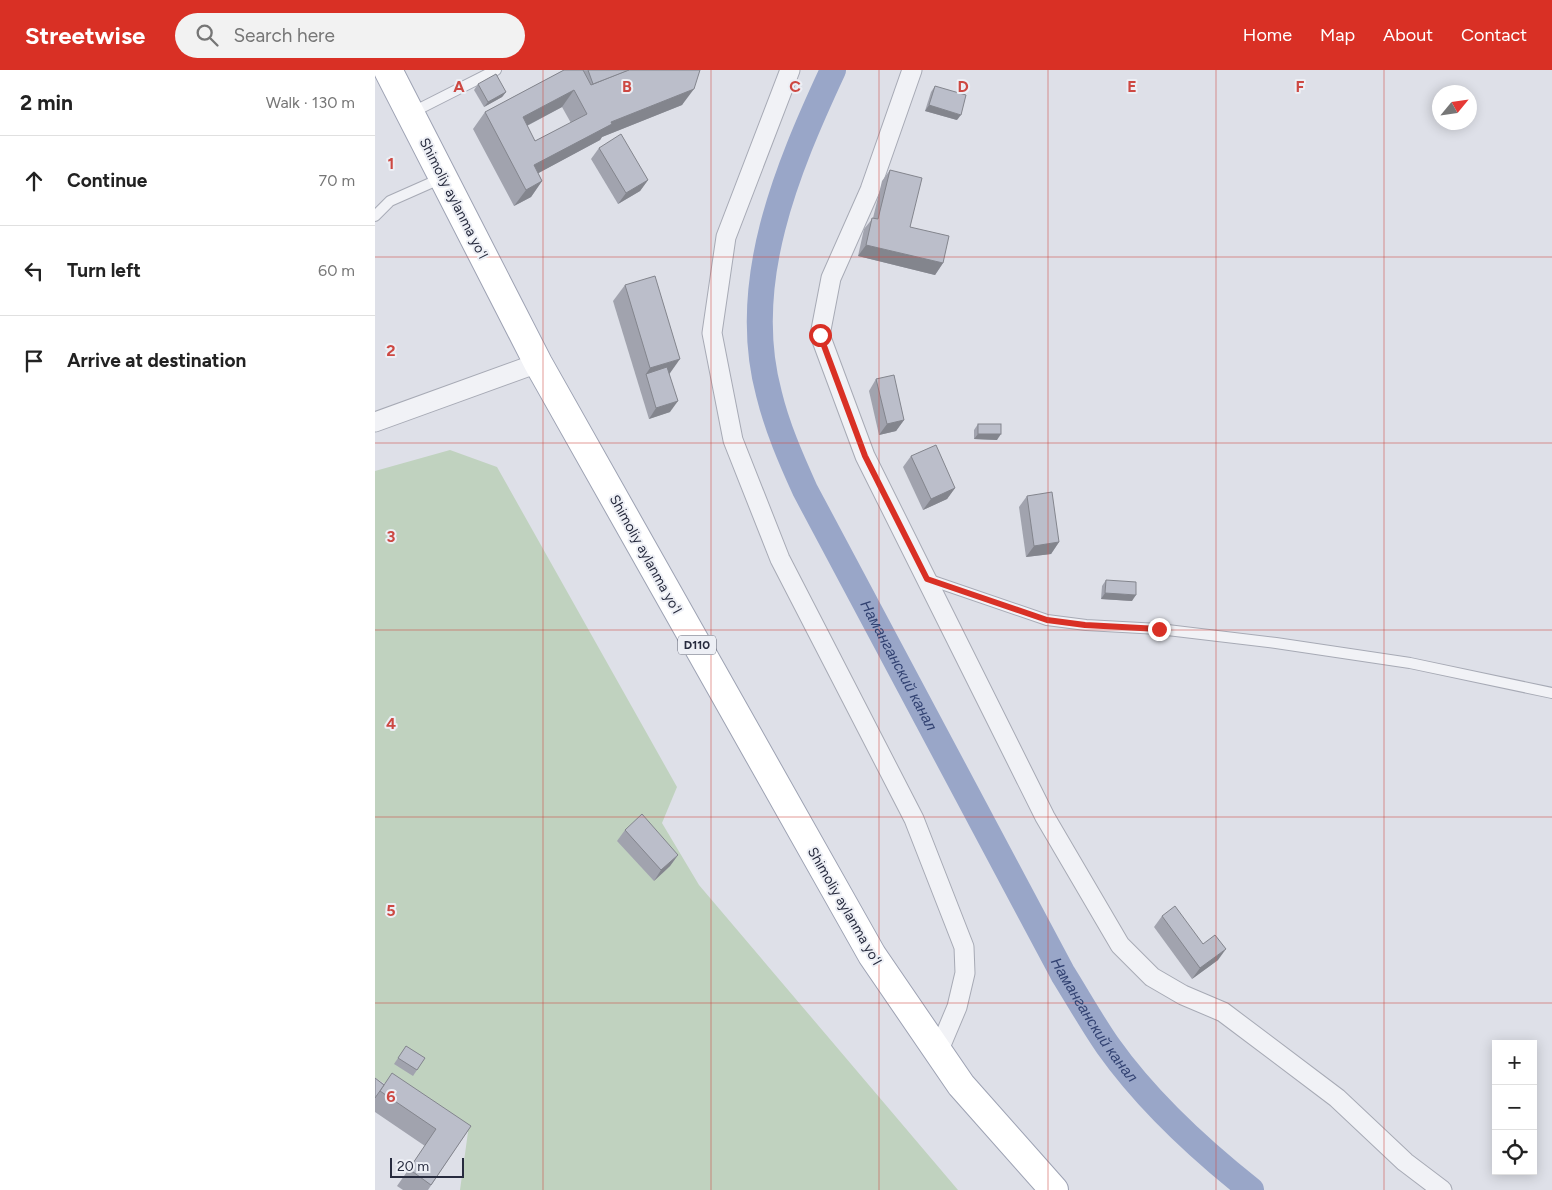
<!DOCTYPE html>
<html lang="en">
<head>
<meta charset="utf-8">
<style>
	body { margin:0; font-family:Figtree,sans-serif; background:#f2f2f2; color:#222 }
	.controls { position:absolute; right:15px; bottom:15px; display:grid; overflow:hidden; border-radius:0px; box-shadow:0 2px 12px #0003 }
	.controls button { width:45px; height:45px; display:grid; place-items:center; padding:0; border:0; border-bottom:1px solid #e0e0e0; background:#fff; color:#222; font:25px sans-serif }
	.compass { position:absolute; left:1057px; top:15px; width:45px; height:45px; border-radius:50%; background:#fff; box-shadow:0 2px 12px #0003; rotate:61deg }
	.scale { position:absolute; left:15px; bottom:12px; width:74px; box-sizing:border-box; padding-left:5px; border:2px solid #272b3e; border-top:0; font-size:14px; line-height:18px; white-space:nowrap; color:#272b3e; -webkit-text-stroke:4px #edeff5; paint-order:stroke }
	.stop { position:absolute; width:15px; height:15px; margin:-11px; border:4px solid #d93025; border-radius:50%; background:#fff }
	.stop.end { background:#d93025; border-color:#fff; box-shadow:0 1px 5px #0008 }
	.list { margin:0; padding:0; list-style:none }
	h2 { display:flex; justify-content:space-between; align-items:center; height:65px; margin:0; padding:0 20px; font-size:21px }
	h2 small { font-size:16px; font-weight:400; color:#767676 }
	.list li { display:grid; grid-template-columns:32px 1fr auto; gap:15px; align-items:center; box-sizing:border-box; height:90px; padding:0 20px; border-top:1px solid #e0e0e0 }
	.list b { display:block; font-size:19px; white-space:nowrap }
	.list em { font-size:16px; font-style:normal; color:#767676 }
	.icon { flex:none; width:28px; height:28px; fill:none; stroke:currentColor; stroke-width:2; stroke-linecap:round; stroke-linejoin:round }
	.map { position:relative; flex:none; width:1177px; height:1120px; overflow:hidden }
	header { display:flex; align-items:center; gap:30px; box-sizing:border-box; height:70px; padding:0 25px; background:#d93025; color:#fff }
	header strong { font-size:24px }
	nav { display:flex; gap:28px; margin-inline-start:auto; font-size:18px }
	.search { width:350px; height:45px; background:#f2f2f2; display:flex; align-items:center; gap:12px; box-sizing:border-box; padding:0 18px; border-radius:28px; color:#767676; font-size:19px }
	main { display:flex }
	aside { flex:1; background:#fff }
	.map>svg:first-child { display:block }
</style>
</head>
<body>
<header>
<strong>Streetwise</strong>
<div class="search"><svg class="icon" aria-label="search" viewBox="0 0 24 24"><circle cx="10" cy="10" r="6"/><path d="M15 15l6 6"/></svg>Search here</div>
<nav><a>Home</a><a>Map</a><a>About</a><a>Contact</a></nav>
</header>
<main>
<aside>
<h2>2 min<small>Walk · 130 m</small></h2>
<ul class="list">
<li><svg class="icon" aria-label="ahead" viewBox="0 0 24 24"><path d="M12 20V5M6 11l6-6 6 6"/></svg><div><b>Continue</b></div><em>70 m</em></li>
<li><svg class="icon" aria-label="left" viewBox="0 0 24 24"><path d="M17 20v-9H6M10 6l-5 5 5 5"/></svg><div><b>Turn left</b></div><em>60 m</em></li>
<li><svg class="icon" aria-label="arrive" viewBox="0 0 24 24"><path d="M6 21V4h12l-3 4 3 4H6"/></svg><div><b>Arrive at destination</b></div></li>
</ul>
</aside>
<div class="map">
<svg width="1177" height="1120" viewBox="0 0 1177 1120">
	<rect width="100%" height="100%" fill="#dee0e8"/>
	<path fill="#c0d2bf" d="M75,380L122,397L302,717L287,753L324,815L583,1120H85L93,1062L0,1008V401Z"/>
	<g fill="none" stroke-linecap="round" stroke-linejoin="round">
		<path stroke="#99a6c8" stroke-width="26" id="s1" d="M458,0C412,99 364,213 394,324C402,357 416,389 430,420L688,904C703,928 717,953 733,976C772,1031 823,1078 876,1120"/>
		<defs>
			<g id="service">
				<path d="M36,43L121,0"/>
				<path d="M0,146L15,131L67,108"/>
				<path d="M552,509L672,550L711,555L784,559L901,573L1035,593L1177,623"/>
			</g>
			<g id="minor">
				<path d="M415,0L351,167L337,263L358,370L405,489L539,749L589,877L590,903L582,937L563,982"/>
				<path d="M537,0L495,120L456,208L445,265L490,386L670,747L745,875L777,907L808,925L848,942L962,1028L1030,1092L1067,1120"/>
				<path d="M0,352L163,293"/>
			</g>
			<path id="primary" d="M13,0L163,293L497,885L586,1015L679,1120"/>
		</defs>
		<use href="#service" stroke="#a7aab5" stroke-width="12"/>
		<use href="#minor" stroke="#a7aab5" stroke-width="21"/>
		<use href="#primary" stroke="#9da2b3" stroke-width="30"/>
		<use href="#service" stroke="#f1f2f6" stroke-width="10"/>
		<use href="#minor" stroke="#f1f2f6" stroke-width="19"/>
		<use href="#primary" stroke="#fff" stroke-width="28"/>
	</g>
	<g fill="#a1a3ae" fill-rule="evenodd">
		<path d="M189,0H325L307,35L227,67L225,70L163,103L167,111L156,127L139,136L98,59L110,42ZM187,37L196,53L160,71L152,56Z"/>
		<path d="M103,14L131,22L127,27L109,37L99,20Z"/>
		<path d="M560,16L582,50L550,41L556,22Z"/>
		<path d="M224,78L273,110L265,121L243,134L216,89Z"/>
		<path d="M515,100L535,157L568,193L560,205L483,186L489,159L498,148L507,111Z"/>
		<path d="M250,215L294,304L295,342L274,349L238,231Z"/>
		<path d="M501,309L529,350L521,361L504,365L494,321Z"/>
		<path d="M603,354L622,370L599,369V360Z"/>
		<path d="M536,386L580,418L572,429L548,440L528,397Z"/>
		<path d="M652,426L684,472L676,484L651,487L644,437Z"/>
		<path d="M731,510L757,531L726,529L727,516Z"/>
		<path d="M250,760L303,785L295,796L279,811L242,771Z"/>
		<path d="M787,846L828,874L843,890L817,909L779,857Z"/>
		<path d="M31,976L50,988L38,1006L19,994Z"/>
		<path d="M0,1008L9,1014L96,1056L53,1120H28L22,1116L50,1076L0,1042Z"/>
	</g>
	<g fill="#83858d">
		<path d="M319,19L307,35L227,67L225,70L147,112L159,95L236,52Z"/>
		<path d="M199,20L187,37L136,64L148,47Z"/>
		<path d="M131,22L127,27L109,37L113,32Z"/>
		<path d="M554,35L586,45L582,50L550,41Z"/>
		<path d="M273,110L265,121L243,134L251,123Z"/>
		<path d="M167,111L156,127L139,136L151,120Z"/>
		<path d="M491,175L568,193L560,205L483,186Z"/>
		<path d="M305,289L293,306L271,304L275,298Z"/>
		<path d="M303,331L295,342L274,349L281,338Z"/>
		<path d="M529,350L521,361L504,365L512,354Z"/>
		<path d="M603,364H626L622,370L599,369Z"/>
		<path d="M580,418L572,429L548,440L556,429Z"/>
		<path d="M684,472L676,484L651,487L659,476Z"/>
		<path d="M730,523L761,525L757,531L726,529Z"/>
		<path d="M303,785L295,796L279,811L286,800Z"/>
		<path d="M851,879L843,890L817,909L825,898Z"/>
	</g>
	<g fill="#bbbeca" stroke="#83858d" fill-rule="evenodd">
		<path d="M189,0H208L216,15L253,0H325L319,19L236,52L237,54L159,95L167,111L151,120L110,42ZM199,20L212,44L160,71L148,47Z"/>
		<path d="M213,0H254L218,14Z"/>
		<path d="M121,4L131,22L113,32L103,14Z"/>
		<path d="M560,16L591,25L586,45L554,35Z"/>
		<path d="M246,64L273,110L251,123L224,78Z"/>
		<path d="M515,100L547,108L535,157L574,166L568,193L491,175L497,148L503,149Z"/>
		<path d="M280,206L305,289L275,298L250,215Z"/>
		<path d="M292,297L303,331L281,338L271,304Z"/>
		<path d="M519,305L529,350L512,354L501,309Z"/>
		<rect x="603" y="354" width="23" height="10"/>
		<path d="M561,375L580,418L556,429L536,386Z"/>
		<path d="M677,422L684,472L659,476L652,426Z"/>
		<path d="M731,510L761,512V525L730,523Z"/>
		<path d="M267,744L303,785L286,800L250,760Z"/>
		<path d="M800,836L828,874L840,865L851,879L825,898L787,846Z"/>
		<path d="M31,976L50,988L42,1000L23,988Z"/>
		<path d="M17,1003L96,1056L56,1115L34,1099L61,1059L5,1021Z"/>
		<path d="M0,1008L9,1015L0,1028Z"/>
	</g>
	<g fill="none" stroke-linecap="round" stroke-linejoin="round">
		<path stroke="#d93025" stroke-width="6" d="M445,265L490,386L552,509L672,550L710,555L784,559"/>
	</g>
	<path fill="none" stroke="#cd4842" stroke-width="1" stroke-opacity="0.55" d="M168,0V1120M336,0V1120M504,0V1120M673,0V1120M841,0V1120M1009,0V1120M0,187H1177M0,373H1177M0,560H1177M0,747H1177M0,933H1177"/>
	<g text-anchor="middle" stroke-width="4" stroke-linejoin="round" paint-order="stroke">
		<rect fill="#edeff5" stroke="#626675" stroke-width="1" x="303" y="565.5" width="38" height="19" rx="4"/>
		<g font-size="12" font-weight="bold" fill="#272b3e">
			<text x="322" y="579">D110</text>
		</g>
		<g font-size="14" fill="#272b3e" stroke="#edeff5">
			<text transform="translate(79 128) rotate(63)" y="5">Shimoliy aylanma yoʻl</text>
			<text transform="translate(271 484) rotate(61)" y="5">Shimoliy aylanma yoʻl</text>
			<text transform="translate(470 836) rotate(60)" y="5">Shimoliy aylanma yoʻl</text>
		</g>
		<g font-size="15" font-style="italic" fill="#324272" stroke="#edeff5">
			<text dy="5" stroke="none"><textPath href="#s1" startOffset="639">Наманганский канал</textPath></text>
			<text dy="5" stroke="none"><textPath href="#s1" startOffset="1044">Наманганский канал</textPath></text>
		</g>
	</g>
	<g font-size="16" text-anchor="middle" font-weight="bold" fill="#cd4842" stroke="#edeff5" stroke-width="4" stroke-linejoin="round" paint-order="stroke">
		<text x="84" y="22">A</text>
		<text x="252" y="22">B</text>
		<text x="420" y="22">C</text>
		<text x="588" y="22">D</text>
		<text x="757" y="22">E</text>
		<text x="925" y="22">F</text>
		<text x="16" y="99">1</text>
		<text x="16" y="286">2</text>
		<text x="16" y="472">3</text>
		<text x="16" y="659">4</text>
		<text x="16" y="846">5</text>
		<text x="16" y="1032">6</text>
	</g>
</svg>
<div class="controls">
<button>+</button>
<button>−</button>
<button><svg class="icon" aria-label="locate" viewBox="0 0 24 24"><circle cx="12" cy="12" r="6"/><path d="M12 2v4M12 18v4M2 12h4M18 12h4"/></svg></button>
</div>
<svg class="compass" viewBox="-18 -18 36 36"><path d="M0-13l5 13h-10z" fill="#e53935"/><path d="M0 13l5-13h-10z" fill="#767676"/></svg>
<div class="scale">20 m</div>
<div class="stop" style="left:445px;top:265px"></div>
<div class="stop end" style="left:784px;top:559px"></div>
</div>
</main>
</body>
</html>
